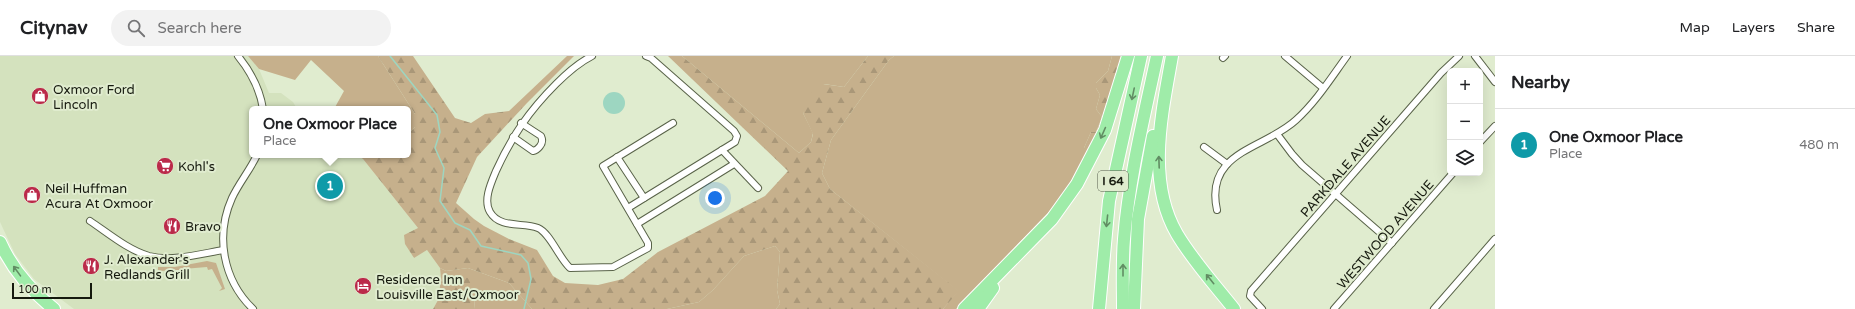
<!DOCTYPE html>
<html lang="en">
<head>
<meta charset="utf-8">
<style>
	body { margin:0; font-family:"Varela Round",sans-serif; background:#f2f2f2; color:#202124 }
	.controls { position:absolute; right:12px; top:12px; display:grid; overflow:hidden; border-radius:6px; box-shadow:0 4px 16px #0002 }
	.controls button { width:36px; height:36px; display:grid; place-items:center; padding:0; border:0; border-bottom:1px solid #e0e0e0; background:#fff; color:#202124; font:20px sans-serif }
	.scale { position:absolute; left:12px; bottom:10px; width:80px; box-sizing:border-box; padding-left:4px; border:2px solid #15190e; border-top:0; font-size:11px; line-height:14px; white-space:nowrap; color:#15190e; -webkit-text-stroke:3px #e0eccf; paint-order:stroke }
	.you { position:absolute; left:715px; top:142px; width:14px; height:14px; margin:-10px; border:3px solid #fff; border-radius:50%; background:#1a73e8; box-shadow:0 0 0 6px #1a73e833 }
	.badge { display:grid; place-items:center; width:26px; height:26px; border-radius:50%; background:#111827; color:#fff; font-size:13px; font-weight:700 }
	.pin { position:absolute; translate:-50% -50%; border:2px solid #fff; box-shadow:0 1px 4px #0006 }
	.popup { position:absolute; left:249px; top:50px; width:162px; height:52px; box-sizing:border-box; display:grid; place-content:center; border-radius:6px; background:#fff; filter:drop-shadow(0 1px 3px #0005); font-size:13px; white-space:nowrap; color:#757577 }
	.popup b { font-size:15px; color:#202124 }
	.popup::after { content:''; position:absolute; left:50%; top:100%; margin-left:-8px; border:8px solid transparent; border-top-color:#fff }
	.list { margin:0; padding:0; list-style:none }
	h2 { display:flex; justify-content:space-between; align-items:center; height:52px; margin:0; padding:0 16px; font-size:17px }
	h2 small { font-size:13px; font-weight:400; color:#757577 }
	.list li { display:grid; grid-template-columns:26px 1fr auto; gap:12px; align-items:center; box-sizing:border-box; height:72px; padding:0 16px; border-top:1px solid #e0e0e0 }
	.list b { display:block; font-size:15px; white-space:nowrap }
	.list p { margin:0; font-size:13px; white-space:nowrap; color:#757577 }
	.list em { font-size:13px; font-style:normal; color:#757577 }
	.icon { flex:none; width:22px; height:22px; fill:none; stroke:currentColor; stroke-width:2; stroke-linecap:round; stroke-linejoin:round }
	.map { position:relative; flex:none; width:1495px; height:253px; overflow:hidden }
	header { display:flex; align-items:center; gap:24px; box-sizing:border-box; height:56px; padding:0 20px; background:#fff; border-bottom:1px solid #e0e0e0 }
	header strong { font-size:19px }
	nav { display:flex; gap:22px; margin-inline-start:auto; font-size:14px }
	.search { width:280px; height:36px; background:#f2f2f2; display:flex; align-items:center; gap:10px; box-sizing:border-box; padding:0 14px; border-radius:22px; color:#757577; font-size:15px }
	main { display:flex }
	aside { flex:1; background:#fff }
	.map>svg:first-child { display:block }
</style>
</head>
<body>
<header>
<strong>Citynav</strong>
<div class="search"><svg class="icon" aria-label="search" viewBox="0 0 24 24"><circle cx="10" cy="10" r="6"/><path d="M15 15l6 6"/></svg>Search here</div>
<nav><a>Map</a><a>Layers</a><a>Share</a></nav>
</header>
<main>
<div class="map">
<svg width="1495" height="253" viewBox="0 0 1495 253">
	<defs>
		<pattern id="forest-firs" width="22" height="20" patternUnits="userSpaceOnUse"><rect width="22" height="20" fill="#c6b08c"/><path d="M5 1l3.5 6h-7zM16 11l3.5 6h-7z" fill="#a99778"/></pattern>
	</defs>
	<rect width="100%" height="100%" fill="#e0eccf"/>
	<path fill="#d4e2be" d="M0,0H248L259,13L269,37H281L293,46L297,53H252V99H357L363,103L418,172L413,202L427,194L440,212L441,223L438,244L433,253H74L34,223L15,198L0,166Z"/>
	<g fill="#c6b08c">
		<path d="M248,0H378L415,58V71L408,78V53H334L344,35L311,4L295,24L259,13Z"/>
		<path d="M682,0H868L844,31L824,28L803,57L813,77L811,86L799,97Z"/>
		<path d="M894,0H1112L1108,15L1096,27V32L1100,39L1096,53L1102,61L1096,76H1091L1084,92L1088,99L1065,139L956,253H943L958,235L830,133L822,117L831,84L889,4Z"/>
		<path d="M775,190L780,196L777,234L780,248L776,253H667L699,246L713,234L744,200Z"/>
		<path d="M207,205L216,207L225,233L219,235L222,232L212,213L208,214L207,211L183,213L182,218L181,214L159,215L158,218V211H175Z"/>
		<path d="M440,212L446,215L468,212L509,227L532,253H475L474,242L459,221L441,223Z"/>
	</g>
	<g fill="url(#forest-firs)">
		<path d="M378,0H413L455,62L471,67L485,58L509,55L567,0H574L527,47L477,101L456,147L474,163L484,170L509,183L537,194L553,220L565,227L598,229L623,223L658,196L765,140L788,115L668,0H682L799,97L811,86L813,78L803,57L810,38L823,28L844,31L868,0H894L889,4L831,84L822,117L830,133L959,235L943,253H776L780,248L777,234L780,196L775,190L744,200L713,234L699,246L667,253H532L509,227L468,212L446,215L440,212L427,194L414,202L405,188L404,179L418,172L363,103L357,99H408V78L415,71V58Z"/>
		<path d="M1112,0H1122L1104,67L1088,99L1083,101L1084,92L1091,76H1096L1102,61L1096,53L1100,39L1096,32V27L1108,15Z"/>
		<path d="M459,221L469,222L474,242L475,253H433L438,244L441,223Z"/>
	</g>
	<circle fill="#9dd6c1" cx="614" cy="47" r="11"/>
	<g fill="none" stroke-linecap="round" stroke-linejoin="round">
		<path stroke="#9dd6c1" stroke-width="1.5" d="M390,0L437,59L440,76L435,92L444,112L440,145L455,167L470,174L481,190L521,199L528,207L531,223L524,253"/>
		<defs>
			<g id="minor">
				<path d="M238,0C251,16 260,33 263,53"/>
				<path d="M592,0C578,7 567,17 556,28C529,55 512,80 496,115C491,127 483,144 490,156C500,173 523,166 538,172C550,177 559,202 570,212L613,211L648,192V187L603,110L673,67"/>
				<path d="M1285,0L1323,32"/>
				<path d="M1475,0L1495,26"/>
				<path d="M1223,2L1225,0"/>
				<path d="M1277,78L1292,98L1302,109L1392,187"/>
				<path d="M513,81L533,95C538,94 543,88 542,83L541,80L521,67"/>
				<path d="M1480,86L1495,70"/>
				<path d="M1204,91L1227,108"/>
				<path d="M722,94L758,132"/>
				<path d="M617,101L644,142"/>
				<path d="M628,152L735,86L737,80L734,75L651,2L646,0"/>
				<path d="M1217,154C1204,95 1265,93 1296,64C1316,46 1331,22 1347,0"/>
				<path d="M90,165C108,177 128,194 149,200C172,206 200,198 223,194"/>
				<path d="M637,168L734,108"/>
				<path d="M253,253C223,224 215,180 232,142C239,127 250,114 257,99"/>
				<path d="M1262,253L1250,240L1251,235L1441,17L1459,0"/>
				<path d="M1334,253L1453,117"/>
				<path d="M1434,253L1495,183"/>
			</g>
			<g id="motorway">
				<path d="M1172,0C1162,57 1146,125 1177,178C1193,205 1215,229 1234,253"/>
				<path d="M0,186C12,213 31,235 54,253"/>
				<path d="M964,253L1052,163L1077,128L1105,74L1128,0"/>
				<path d="M978,253L993,232"/>
				<path d="M1099,253L1109,145L1141,0"/>
				<path d="M1123,253C1123,230 1122,206 1124,183C1129,121 1144,61 1157,0"/>
				<path d="M1134,253L1138,163L1153,80"/>
			</g>
		</defs>
		<use href="#minor" stroke="#596349" stroke-width="8"/>
		<use href="#motorway" stroke="#fff" stroke-width="14"/>
		<use href="#minor" stroke="#fff" stroke-width="6"/>
		<use href="#motorway" stroke="#9feca9" stroke-width="12"/>
	</g>
	<defs><path id="oneway-shaft" d="M-6 0H5M1.5-3L5.5 0L1.5 3" fill="none" stroke-width="1.6" stroke-linecap="round" stroke-linejoin="round"/></defs>
	<g stroke="#618d63">
		<use href="#oneway-shaft" transform="translate(1133 38) rotate(102)"/>
		<use href="#oneway-shaft" transform="translate(1103 77) rotate(114)"/>
		<use href="#oneway-shaft" transform="translate(1159 106) rotate(-92)"/>
		<use href="#oneway-shaft" transform="translate(1107 165) rotate(96)"/>
		<use href="#oneway-shaft" transform="translate(1123 214) rotate(-90)"/>
		<use href="#oneway-shaft" transform="translate(17 215) rotate(-126)"/>
		<use href="#oneway-shaft" transform="translate(1210 223) rotate(-129)"/>
	</g>
	<defs>
		<symbol id="shop-disc" viewBox="-11 -11 22 22"><circle r="9.5" fill="#bb2a4a" stroke="#e0eccf"/><path d="M-5-2.5h2.3a2.7 3.5 0 0 1 5.4 0H5L5.5 6h-11ZM-1.5-2.5h3a1.5 2.3 0 0 0-3 0Z" fill="#fff"/></symbol>
		<symbol id="supermarket-disc" viewBox="-11 -11 22 22"><circle r="9.5" fill="#bb2a4a" stroke="#e0eccf"/><path d="M-6-5.5h2.5l.6 2H6L4.5 2H-2.5L-4.4-4H-6ZM-1.5 3.2a1.3 1.3 0 1 0 .1 0ZM3 3.2a1.3 1.3 0 1 0 .1 0Z" fill="#fff"/></symbol>
		<symbol id="restaurant-disc" viewBox="-11 -11 22 22"><circle r="9.5" fill="#bb2a4a" stroke="#e0eccf"/><path d="M-5-6h1v4h1v-4h1v4h1v-4h1v5L-1.5 .5V6h-2V.5L-5-1ZM5-6V6H3V1.5H1.5Q1.5-4 5-6Z" fill="#fff"/></symbol>
		<symbol id="hotel-disc" viewBox="-11 -11 22 22"><circle r="9.5" fill="#bb2a4a" stroke="#e0eccf"/><path d="M-6-4.5h1.5V1H6V5H4.5V3h-9V5H-6ZM-4 0a1.8 1.8 0 1 1 3.6 0ZM.5 0V-2.5h3Q6-2.5 6 0Z" fill="#fff"/></symbol>
	</defs>
	<g fill-rule="evenodd">
		<use href="#shop-disc" x="30" y="30" width="20" height="20"/>
		<use href="#supermarket-disc" x="155" y="100" width="20" height="20"/>
		<use href="#shop-disc" x="22" y="129" width="20" height="20"/>
		<use href="#restaurant-disc" x="162" y="160" width="20" height="20"/>
		<use href="#restaurant-disc" x="81" y="200" width="20" height="20"/>
		<use href="#hotel-disc" x="353" y="220" width="20" height="20"/>
	</g>
	<g text-anchor="middle" stroke-width="4" stroke-linejoin="round" paint-order="stroke">
		<rect fill="#e0eccf" stroke="#525848" stroke-width="1" x="1098" y="115" width="30" height="20" rx="3"/>
		<g font-size="12" font-weight="bold" fill="#15190e">
			<text x="1113" y="129">I 64</text>
		</g>
		<g font-size="13" fill="#15190e" stroke="#e0eccf" text-anchor="start">
			<text x="53" y="38">Oxmoor Ford<tspan x="53" dy="15">Lincoln</tspan></text>
			<text x="178" y="115">Kohl's</text>
			<text x="45" y="137">Neil Huffman<tspan x="45" dy="15">Acura At Oxmoor</tspan></text>
			<text x="185" y="175">Bravo</text>
			<text x="104" y="208">J. Alexander's<tspan x="104" dy="15">Redlands Grill</tspan></text>
			<text x="376" y="228">Residence Inn<tspan x="376" dy="15">Louisville East/Oxmoor</tspan></text>
		</g>
		<g font-size="13" fill="#15190e" stroke="#e0eccf">
			<text transform="translate(1345 110) rotate(-49)" y="5">PARKDALE AVENUE</text>
			<text transform="translate(1385 178) rotate(-49)" y="5">WESTWOOD AVENUE</text>
		</g>
	</g>
</svg>
<div class="controls">
<button>+</button>
<button>−</button>
<button><svg class="icon" aria-label="layers" viewBox="0 0 24 24"><path d="M12 4l9 5-9 5-9-5zM3 14l9 5 9-5"/></svg></button>
</div>
<div class="scale">100 m</div>
<div class="you"></div>
<div class="pin badge" style="left:330px;top:130px;background:#0f9aa8">1</div>
<div class="popup"><b>One Oxmoor Place</b>Place</div>
</div>
<aside>
<h2>Nearby<small></small></h2>
<ul class="list">
<li><span class="badge" style="background:#0f9aa8">1</span><div><b>One Oxmoor Place</b><p>Place</p></div><em>480 m</em></li>
</ul>
</aside>
</main>
</body>
</html>
